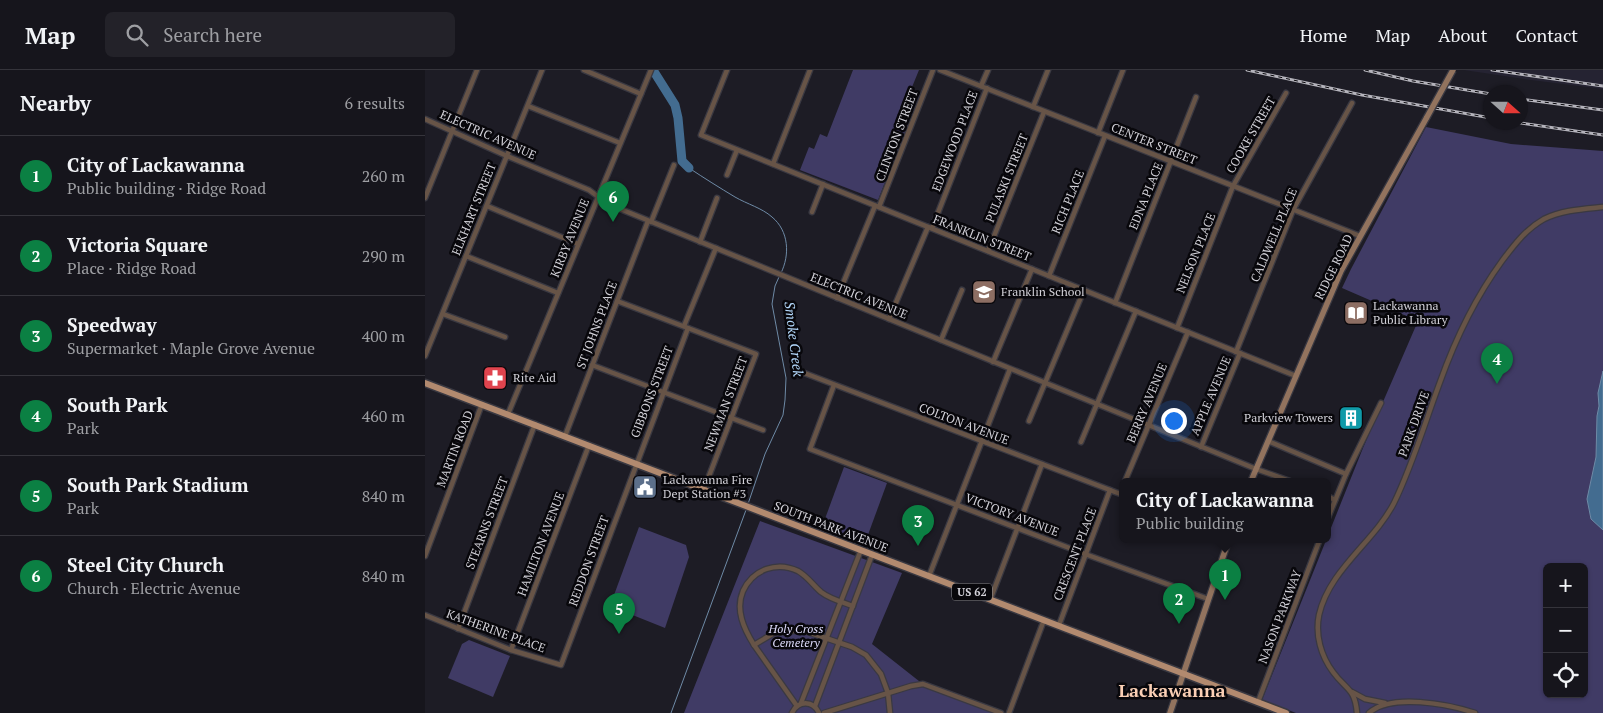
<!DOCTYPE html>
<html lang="en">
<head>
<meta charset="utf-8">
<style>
	body { margin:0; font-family:"PT Serif",serif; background:#232229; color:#f1f3f6 }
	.controls { position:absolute; right:15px; bottom:15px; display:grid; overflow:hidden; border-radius:8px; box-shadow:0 1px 4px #0004 }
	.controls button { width:45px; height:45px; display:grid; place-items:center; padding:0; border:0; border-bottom:1px solid #35343b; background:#16151c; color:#f1f3f6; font:25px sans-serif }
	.compass { position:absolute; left:1058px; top:15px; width:45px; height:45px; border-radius:50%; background:#16151c; box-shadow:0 1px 4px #0004; rotate:111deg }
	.you { position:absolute; left:748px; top:350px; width:18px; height:18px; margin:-12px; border:4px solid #fff; border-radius:50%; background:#1a73e8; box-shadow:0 0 0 8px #1a73e833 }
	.badge { display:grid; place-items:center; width:32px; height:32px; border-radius:50%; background:#0b8043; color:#fff; font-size:16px; font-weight:700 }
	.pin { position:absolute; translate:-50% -41px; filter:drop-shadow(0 1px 2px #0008) }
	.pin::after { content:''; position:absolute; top:26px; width:18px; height:15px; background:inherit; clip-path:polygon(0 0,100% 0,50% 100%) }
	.popup { position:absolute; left:694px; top:408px; width:212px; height:65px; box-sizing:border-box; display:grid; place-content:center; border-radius:8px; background:#16151c; filter:drop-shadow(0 1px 4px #0005); font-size:16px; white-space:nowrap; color:#9e9fa3 }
	.popup b { font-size:19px; color:#f1f3f6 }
	.popup::after { content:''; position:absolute; left:50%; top:100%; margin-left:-10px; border:10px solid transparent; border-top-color:#16151c }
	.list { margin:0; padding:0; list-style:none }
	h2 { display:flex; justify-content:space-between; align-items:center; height:65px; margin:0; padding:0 20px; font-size:21px }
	h2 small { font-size:16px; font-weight:400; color:#9e9fa3 }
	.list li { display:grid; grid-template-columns:32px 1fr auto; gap:15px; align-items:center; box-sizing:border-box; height:80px; padding:0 20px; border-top:1px solid #35343b }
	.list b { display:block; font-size:19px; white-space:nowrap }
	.list p { margin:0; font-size:16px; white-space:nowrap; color:#9e9fa3 }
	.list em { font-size:16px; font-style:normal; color:#9e9fa3 }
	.icon { flex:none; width:28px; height:28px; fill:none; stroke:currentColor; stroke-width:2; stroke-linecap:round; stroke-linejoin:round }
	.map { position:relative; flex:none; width:1178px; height:643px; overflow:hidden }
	header { display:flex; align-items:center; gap:30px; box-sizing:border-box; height:70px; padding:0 25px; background:#16151c; border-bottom:1px solid #35343b }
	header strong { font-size:24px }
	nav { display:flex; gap:28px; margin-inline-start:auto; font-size:18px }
	.search { width:350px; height:45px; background:#232229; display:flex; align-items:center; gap:12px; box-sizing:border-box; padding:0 18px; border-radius:8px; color:#9e9fa3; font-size:19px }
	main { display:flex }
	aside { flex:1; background:#16151c }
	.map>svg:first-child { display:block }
</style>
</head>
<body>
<header>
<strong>Map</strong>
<div class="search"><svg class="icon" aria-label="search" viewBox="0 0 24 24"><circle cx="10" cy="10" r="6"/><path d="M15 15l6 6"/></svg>Search here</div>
<nav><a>Home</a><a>Map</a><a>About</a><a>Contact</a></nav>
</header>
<main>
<aside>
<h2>Nearby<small>6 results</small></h2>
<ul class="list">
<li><span class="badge">1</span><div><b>City of Lackawanna</b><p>Public building · Ridge Road</p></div><em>260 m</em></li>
<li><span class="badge">2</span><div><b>Victoria Square</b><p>Place · Ridge Road</p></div><em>290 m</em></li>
<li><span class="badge">3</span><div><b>Speedway</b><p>Supermarket · Maple Grove Avenue</p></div><em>400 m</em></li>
<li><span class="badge">4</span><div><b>South Park</b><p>Park</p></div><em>460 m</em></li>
<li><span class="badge">5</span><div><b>South Park Stadium</b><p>Park</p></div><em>840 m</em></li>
<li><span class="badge">6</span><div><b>Steel City Church</b><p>Church · Electric Avenue</p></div><em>840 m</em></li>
</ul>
</aside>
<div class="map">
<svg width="1178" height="643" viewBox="0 0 1178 643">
	<rect width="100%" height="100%" fill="#1d1c25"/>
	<path fill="#252332" d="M1039,0H1178V19L1106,10Z"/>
	<g fill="#403b65" fill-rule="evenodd">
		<path d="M428,0H494L485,22L494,26L453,130L375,100L384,77L389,79L395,64L402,67Z"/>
		<path d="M1001,57L1086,74L1178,81V643H871L837,630L938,378L993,251L917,218L926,199ZM1122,497H1159V624H1122Z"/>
		<path d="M419,397L462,413L440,473L397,457Z"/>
		<path d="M335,451L477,503L447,574L499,615L576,643H259Z"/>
		<path d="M214,457L261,475L264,487L240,558L185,536Z"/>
		<path d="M44,570L85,586L68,627L23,608L37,574Z"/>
	</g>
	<path fill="#436c90" stroke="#6e8aa6" d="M1178,301V460L1166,449L1162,429L1171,387L1172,346L1174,336L1173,323Z"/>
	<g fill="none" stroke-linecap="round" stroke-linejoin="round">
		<g stroke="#6e8aa6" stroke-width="1">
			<path d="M264,98C279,108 295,118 310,127C322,134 337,138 347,147C364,161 365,185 356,203"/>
			<path d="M323,434L340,384L358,345L360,330L361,308L347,234L350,216L354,207"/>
			<path d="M246,643L321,440"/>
		</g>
		<path stroke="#436c90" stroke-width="9" d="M228,0L250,35L253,48L257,91L264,98"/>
		<defs>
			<g id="minor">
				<path d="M159,0L216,24"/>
				<path d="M302,0L276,65L871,306"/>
				<path d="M515,0L935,166"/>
				<path d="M556,16L563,0"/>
				<path d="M103,36L195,73"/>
				<path d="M608,37L623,0"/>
				<path d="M0,49L82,86L164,120L183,134L831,399L865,411"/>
				<path d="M673,63L698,0"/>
				<path d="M348,94L385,0"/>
				<path d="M302,105L312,80"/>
				<path d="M0,128L52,0"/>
				<path d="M62,136L153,174"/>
				<path d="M454,137L508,0"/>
				<path d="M387,142L398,114"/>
				<path d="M226,152L249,95"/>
				<path d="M507,158L562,18"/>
				<path d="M275,172L292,128"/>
				<path d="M563,181L619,42"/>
				<path d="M41,186L133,223"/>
				<path d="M624,206L680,66"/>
				<path d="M412,228L450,136"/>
				<path d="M192,231L331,284L279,419"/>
				<path d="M690,233L771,27"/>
				<path d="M18,244L80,267"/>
				<path d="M464,249L503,157"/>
				<path d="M259,256L291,178"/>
				<path d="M752,258L808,116L861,23"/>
				<path d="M516,270L537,220"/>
				<path d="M811,282L868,140L927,33"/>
				<path d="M0,286L117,0"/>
				<path d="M568,292L607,199"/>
				<path d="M167,295L338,360"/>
				<path d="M374,301L698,425"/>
				<path d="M409,315L385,379L660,484L783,529"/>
				<path d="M83,344L226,0"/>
				<path d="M604,351L659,220"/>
				<path d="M140,366L223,151"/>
				<path d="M843,371L921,404"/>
				<path d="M656,372L711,241"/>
				<path d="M776,377L815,283"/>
				<path d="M700,411L763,262"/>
				<path d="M902,426L910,430"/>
				<path d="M902,450L921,404L956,333"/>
				<path d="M0,486L57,334"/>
				<path d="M504,506L585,299"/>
				<path d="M565,530L617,394"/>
				<path d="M0,545L86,580L136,595L263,258"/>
				<path d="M634,555L685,420"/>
				<path d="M33,559L110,354"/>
				<path d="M329,575C319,559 310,540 318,521C328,499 352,491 373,501C382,506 388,515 396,522C405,529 417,532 428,536"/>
				<path d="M86,580L164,375"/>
				<path d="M927,622L940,629L960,633"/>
				<path d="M833,632L895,469"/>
				<path d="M376,633L436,480"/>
				<path d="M372,636L329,575L349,563L377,560L427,577L441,585L456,604L463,623L465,643"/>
				<path d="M390,636L447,485"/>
				<path d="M367,643C373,630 388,630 394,643"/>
				<path d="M399,643L486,616L498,614L576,643"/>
				<path d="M584,643L619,550"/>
				<path d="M932,643C930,618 921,620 908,602C896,586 890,565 894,545C904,500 949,472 969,433C988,394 1000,352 1015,312C1030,270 1050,228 1077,191C1089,175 1101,159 1119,149C1137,140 1158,139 1178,137"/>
				<path d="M944,643C966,623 1023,634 1050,643"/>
			</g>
			<g id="secondary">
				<path d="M826,411L916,201L1002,47"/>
				<path d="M745,643L804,469"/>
			</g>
			<path id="primary" d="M0,313L861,643"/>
		</defs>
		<use href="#minor" stroke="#3a3942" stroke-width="7"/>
		<use href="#secondary" stroke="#3a3942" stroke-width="8"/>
		<use href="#primary" stroke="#3a3942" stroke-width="9"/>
		<use href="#minor" stroke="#675447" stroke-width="4.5"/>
		<use href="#secondary" stroke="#92735e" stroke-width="5.5"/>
		<use href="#primary" stroke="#b28a6f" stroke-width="6"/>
		<defs>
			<g id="rail">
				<path d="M822,0L937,25L1066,48"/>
				<path d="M940,0L988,11L1066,24"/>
				<path d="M1067,0L1178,16"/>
				<path d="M1096,29L1178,40"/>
				<path d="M1089,52L1178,65"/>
			</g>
		</defs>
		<use href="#rail" stroke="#b4b3bb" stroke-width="3"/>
		<use href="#rail" stroke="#08070b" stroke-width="1" stroke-dasharray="4" stroke-linecap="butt"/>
		<defs>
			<path id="secondary-bridge" d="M1002,47L1028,0"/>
		</defs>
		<use href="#secondary-bridge" stroke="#3a3942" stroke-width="8" stroke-linecap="butt"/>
		<use href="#secondary-bridge" stroke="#92735e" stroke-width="5.5"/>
	</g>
	<defs>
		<symbol id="school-square" viewBox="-11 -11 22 22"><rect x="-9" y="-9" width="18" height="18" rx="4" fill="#8d6e63" stroke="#08070b"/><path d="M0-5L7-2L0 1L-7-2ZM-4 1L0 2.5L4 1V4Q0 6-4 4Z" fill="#fff"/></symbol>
		<symbol id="library-square" viewBox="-11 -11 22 22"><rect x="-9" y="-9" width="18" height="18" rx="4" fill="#8d6e63" stroke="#08070b"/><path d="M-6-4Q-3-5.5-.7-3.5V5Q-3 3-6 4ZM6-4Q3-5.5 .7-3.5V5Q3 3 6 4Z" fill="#fff"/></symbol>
		<symbol id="pharmacy-square" viewBox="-11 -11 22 22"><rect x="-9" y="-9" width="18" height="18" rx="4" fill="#e0444e" stroke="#08070b"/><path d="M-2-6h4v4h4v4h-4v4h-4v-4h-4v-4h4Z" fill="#fff"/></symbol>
		<symbol id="building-square" viewBox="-11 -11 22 22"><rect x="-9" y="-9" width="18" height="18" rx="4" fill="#0f9aa8" stroke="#08070b"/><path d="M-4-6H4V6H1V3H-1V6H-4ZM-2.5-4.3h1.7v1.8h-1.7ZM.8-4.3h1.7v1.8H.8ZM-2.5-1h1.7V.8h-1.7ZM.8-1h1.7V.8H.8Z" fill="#fff"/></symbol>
		<symbol id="civic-square" viewBox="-11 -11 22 22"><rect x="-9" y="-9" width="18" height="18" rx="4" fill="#5c6f8a" stroke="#08070b"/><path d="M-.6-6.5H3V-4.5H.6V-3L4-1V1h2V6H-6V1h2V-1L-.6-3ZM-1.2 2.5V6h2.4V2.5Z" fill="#fff"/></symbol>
	</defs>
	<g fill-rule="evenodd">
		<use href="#school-square" x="545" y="208" width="28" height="28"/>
		<use href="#library-square" x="917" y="229" width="28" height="28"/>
		<use href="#pharmacy-square" x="56" y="294" width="28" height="28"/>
		<use href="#building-square" x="912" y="334" width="28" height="28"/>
		<use href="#civic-square" x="206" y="403" width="28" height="28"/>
	</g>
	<g text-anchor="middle" stroke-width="5" stroke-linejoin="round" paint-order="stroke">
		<rect fill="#08070b" stroke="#95949a" stroke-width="1" x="527" y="513.5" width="40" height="17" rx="4"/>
		<g font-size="11" font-weight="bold" fill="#d2d1d8">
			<text x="547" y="526">US 62</text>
		</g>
		<g font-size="12" fill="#d2d1d8" stroke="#08070b">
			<text transform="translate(63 65) rotate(24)" y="4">ELECTRIC AVENUE</text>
			<text transform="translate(472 65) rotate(-69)" y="4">CLINTON STREET</text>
			<text transform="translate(826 65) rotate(-60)" y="4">COOKE STREET</text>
			<text transform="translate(530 71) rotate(-69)" y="4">EDGEWOOD PLACE</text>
			<text transform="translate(729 74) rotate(22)" y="4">CENTER STREET</text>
			<text transform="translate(582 108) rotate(-68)" y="4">PULASKI STREET</text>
			<text transform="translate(721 126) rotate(-68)" y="4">EDNA PLACE</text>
			<text transform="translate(643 132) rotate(-68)" y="4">RICH PLACE</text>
			<text transform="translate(49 139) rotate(-68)" y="4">ELKHART STREET</text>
			<text transform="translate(849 165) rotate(-67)" y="4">CALDWELL PLACE</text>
			<text transform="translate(145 168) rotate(-68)" y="4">KIRBY AVENUE</text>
			<text transform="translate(557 168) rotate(22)" y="4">FRANKLIN STREET</text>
			<text transform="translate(771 183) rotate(-68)" y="4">NELSON PLACE</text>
			<text transform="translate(909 197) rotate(-64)" y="4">RIDGE ROAD</text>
			<text transform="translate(434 226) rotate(22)" y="4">ELECTRIC AVENUE</text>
			<text transform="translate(172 255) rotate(-69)" y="4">ST JOHNS PLACE</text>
			<text transform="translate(227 322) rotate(-69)" y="4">GIBBONS STREET</text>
			<text transform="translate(786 326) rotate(-67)" y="4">APPLE AVENUE</text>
			<text transform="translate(722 333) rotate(-67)" y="4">BERRY AVENUE</text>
			<text transform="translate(301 334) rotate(-69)" y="4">NEWMAN STREET</text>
			<text transform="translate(539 354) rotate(21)" y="4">COLTON AVENUE</text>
			<text transform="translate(989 354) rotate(-70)" y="4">PARK DRIVE</text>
			<text transform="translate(30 379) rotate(-69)" y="4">MARTIN ROAD</text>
			<text transform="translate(587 445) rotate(21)" y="4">VICTORY AVENUE</text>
			<text transform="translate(62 453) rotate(-69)" y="4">STEARNS STREET</text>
			<text transform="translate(406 457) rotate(21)" y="4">SOUTH PARK AVENUE</text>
			<text transform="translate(116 474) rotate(-69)" y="4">HAMILTON AVENUE</text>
			<text transform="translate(650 484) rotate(-69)" y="4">CRESCENT PLACE</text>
			<text transform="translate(164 491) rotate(-70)" y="4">REDDON STREET</text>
			<text transform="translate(855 547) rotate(-69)" y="4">NASON PARKWAY</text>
			<text transform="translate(71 561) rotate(20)" y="4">KATHERINE PLACE</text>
		</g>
		<g font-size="12" fill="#d2d1d8" stroke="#08070b" text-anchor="start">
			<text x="576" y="226">Franklin School</text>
			<text x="948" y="240">Lackawanna<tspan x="948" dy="14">Public Library</tspan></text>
			<text x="88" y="312">Rite Aid</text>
			<text x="908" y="352" text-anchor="end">Parkview Towers</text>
			<text x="238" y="414">Lackawanna Fire<tspan x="238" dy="14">Dept Station #3</tspan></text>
		</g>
		<g font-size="12" font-style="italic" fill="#dbd9f8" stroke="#08070b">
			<text x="371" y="563">Holy Cross<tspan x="371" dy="14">Cemetery</tspan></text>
		</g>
		<g font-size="14" font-style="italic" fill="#b3d8fb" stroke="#08070b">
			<text transform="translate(369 269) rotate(83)" y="5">Smoke Creek</text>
		</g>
		<g font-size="18" font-weight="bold" fill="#facfb5" stroke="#08070b">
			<text x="747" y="627">Lackawanna</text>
		</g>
	</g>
</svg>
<div class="controls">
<button>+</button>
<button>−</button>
<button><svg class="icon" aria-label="locate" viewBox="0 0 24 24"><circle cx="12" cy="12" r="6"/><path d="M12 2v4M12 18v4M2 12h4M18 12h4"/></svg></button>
</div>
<svg class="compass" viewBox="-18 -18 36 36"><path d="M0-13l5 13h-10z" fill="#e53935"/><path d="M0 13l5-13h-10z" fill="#9e9fa3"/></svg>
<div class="you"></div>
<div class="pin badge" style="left:800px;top:530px">1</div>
<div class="popup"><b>City of Lackawanna</b>Public building</div>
<div class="pin badge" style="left:754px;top:554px">2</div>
<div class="pin badge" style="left:493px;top:476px">3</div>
<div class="pin badge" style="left:1072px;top:314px">4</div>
<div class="pin badge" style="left:194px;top:564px">5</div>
<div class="pin badge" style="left:188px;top:152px">6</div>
</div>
</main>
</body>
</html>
